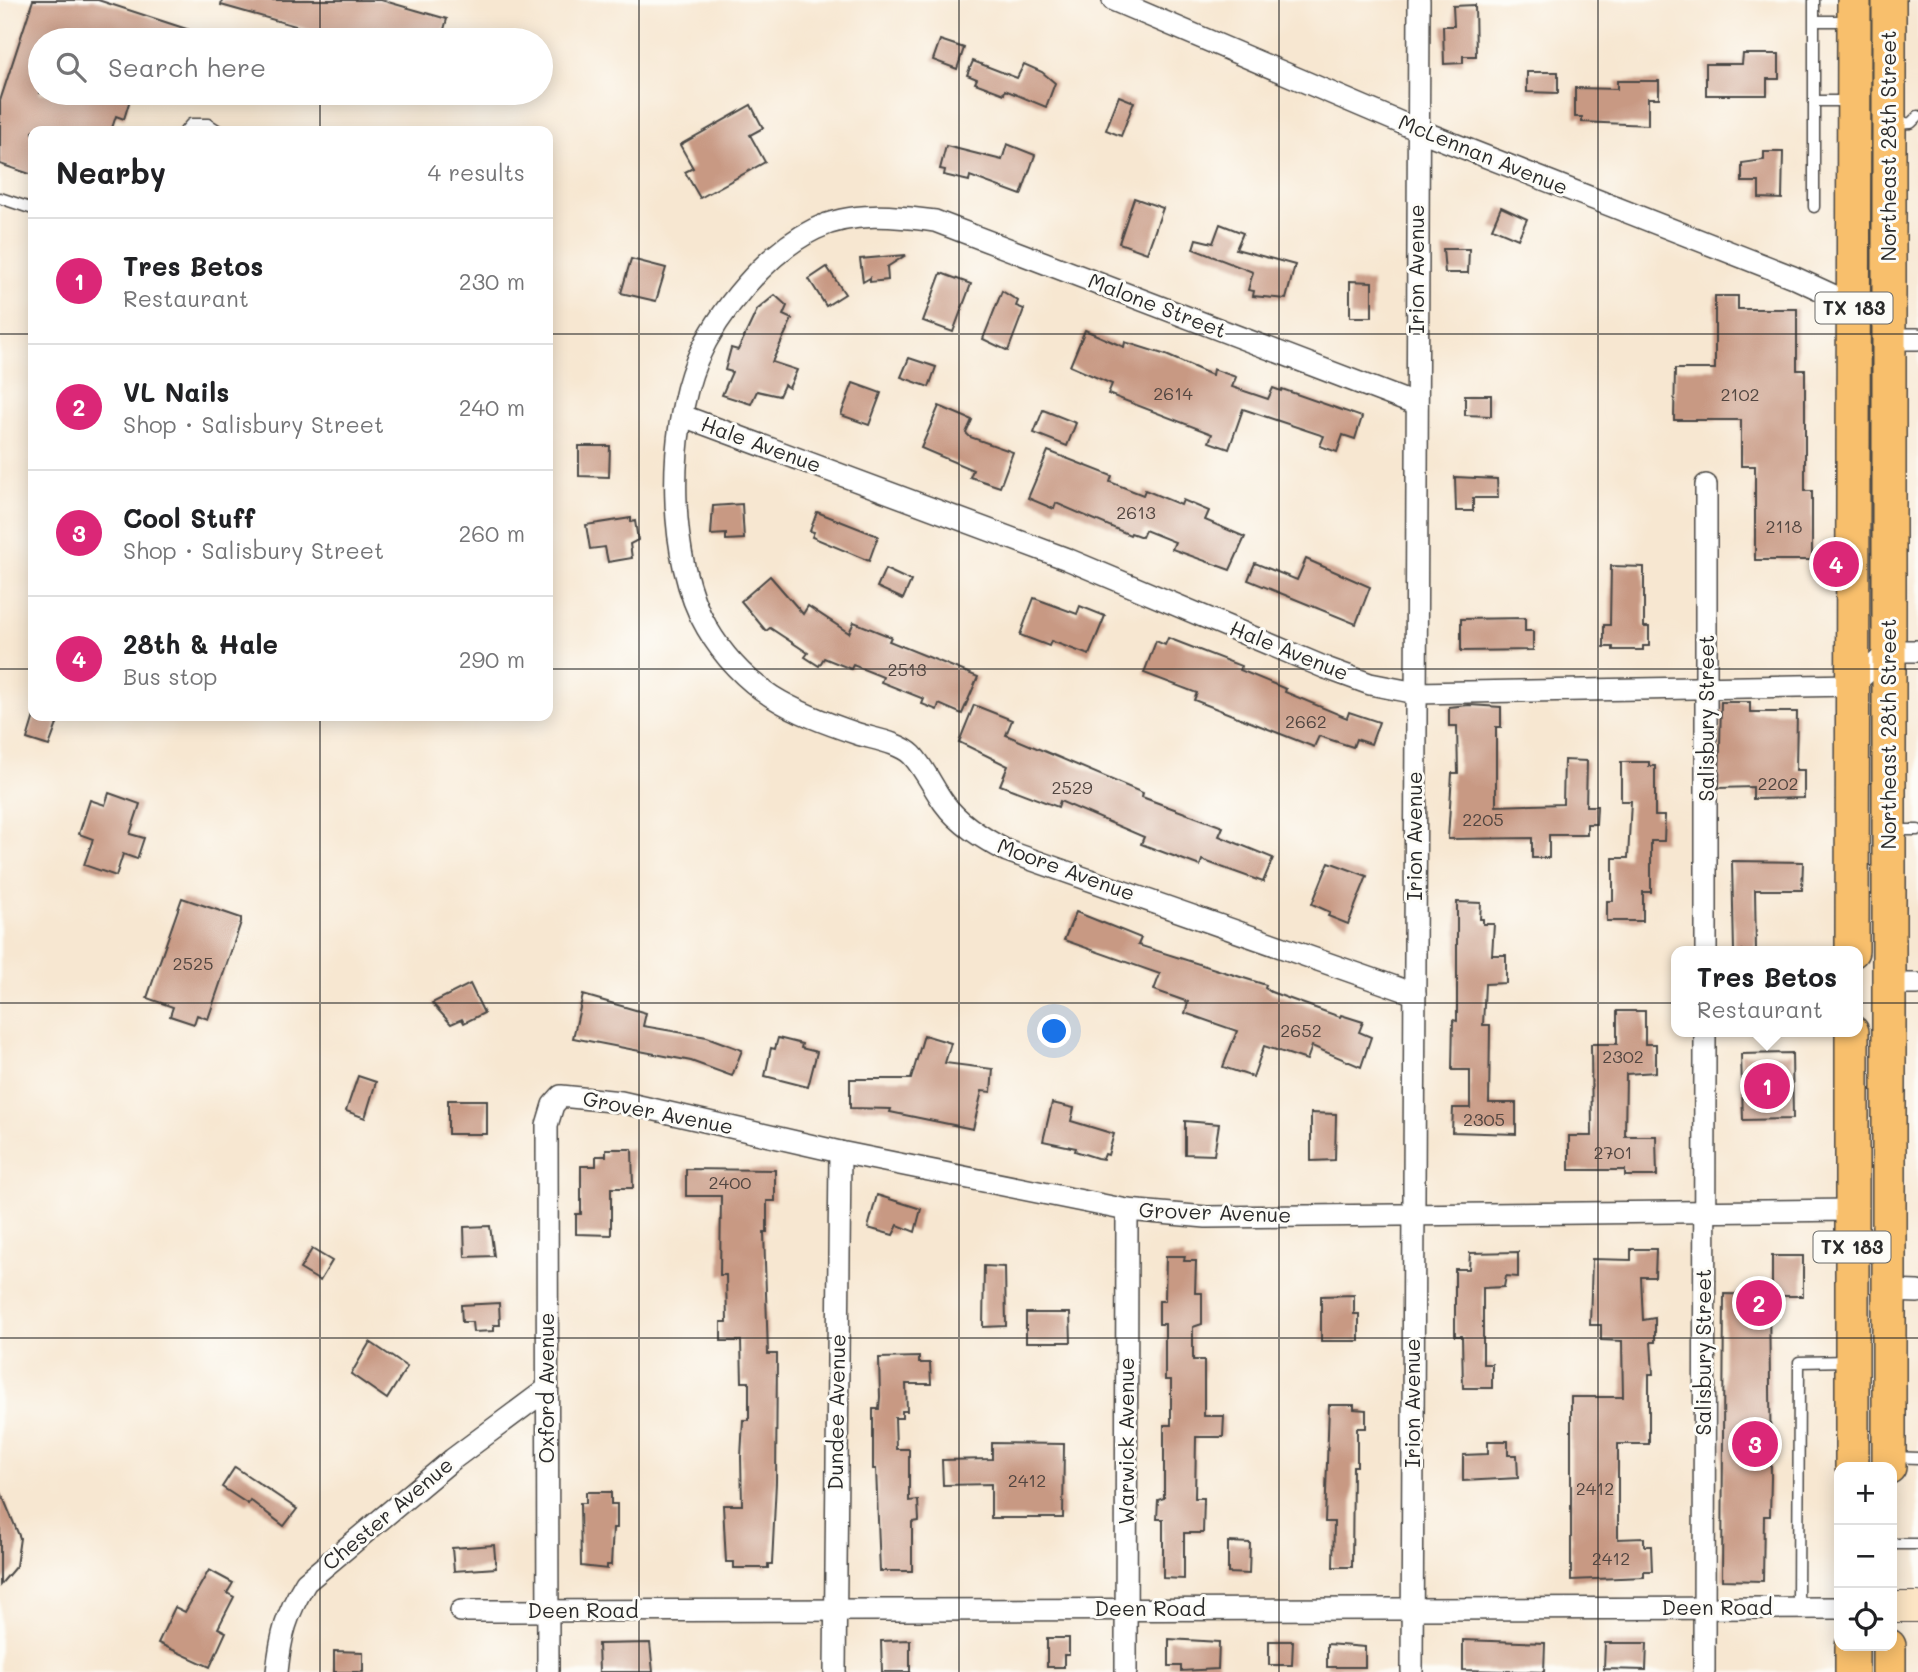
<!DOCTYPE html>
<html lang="en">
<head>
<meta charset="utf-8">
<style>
	body { margin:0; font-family:Mali,sans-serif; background:#f2f2f2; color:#202124 }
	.controls { position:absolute; right:21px; bottom:21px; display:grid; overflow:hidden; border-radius:14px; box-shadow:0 4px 18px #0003 }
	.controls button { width:63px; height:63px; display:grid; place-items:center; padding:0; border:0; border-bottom:2px solid #e0e0e0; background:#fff; color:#202124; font:35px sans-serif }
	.you { position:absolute; left:1055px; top:1032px; width:24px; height:24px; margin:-18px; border:5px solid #fff; border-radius:50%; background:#1a73e8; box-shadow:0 0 0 10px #1a73e833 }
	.badge { display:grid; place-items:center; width:46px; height:46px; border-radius:50%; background:#db2777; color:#fff; font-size:23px; font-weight:700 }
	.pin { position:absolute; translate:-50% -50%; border:4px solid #fff; box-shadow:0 2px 7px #0006 }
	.popup { position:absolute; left:1671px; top:946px; width:192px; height:91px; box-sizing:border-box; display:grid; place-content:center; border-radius:14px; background:#fff; filter:drop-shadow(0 2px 5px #0005); font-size:23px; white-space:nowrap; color:#757577 }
	.popup b { font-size:26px; color:#202124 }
	.popup::after { content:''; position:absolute; left:50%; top:100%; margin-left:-14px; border:14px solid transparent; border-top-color:#fff }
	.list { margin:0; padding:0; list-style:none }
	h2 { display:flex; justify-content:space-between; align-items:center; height:91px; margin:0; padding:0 28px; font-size:30px }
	h2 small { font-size:23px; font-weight:400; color:#757577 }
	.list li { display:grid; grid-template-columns:46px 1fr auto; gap:21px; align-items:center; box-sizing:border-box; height:126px; padding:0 28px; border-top:2px solid #e0e0e0 }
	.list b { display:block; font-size:26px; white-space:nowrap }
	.list p { margin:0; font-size:23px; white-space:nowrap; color:#757577 }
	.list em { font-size:23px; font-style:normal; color:#757577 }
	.icon { flex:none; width:38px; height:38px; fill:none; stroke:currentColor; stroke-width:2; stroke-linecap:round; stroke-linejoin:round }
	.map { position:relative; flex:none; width:1918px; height:1672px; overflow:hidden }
	.search { position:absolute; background:#fff; box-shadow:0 4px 18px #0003; left:28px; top:28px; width:525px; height:77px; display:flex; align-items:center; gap:18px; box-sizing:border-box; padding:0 24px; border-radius:38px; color:#757577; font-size:26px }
	.panel { position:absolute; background:#fff; box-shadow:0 4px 18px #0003; left:28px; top:126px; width:525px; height:595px; border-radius:14px }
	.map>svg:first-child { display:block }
</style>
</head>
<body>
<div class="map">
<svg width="1918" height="1672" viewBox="0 0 1918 1672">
	<rect width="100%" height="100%" fill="#fdfcf7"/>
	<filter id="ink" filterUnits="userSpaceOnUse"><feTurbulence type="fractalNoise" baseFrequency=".0143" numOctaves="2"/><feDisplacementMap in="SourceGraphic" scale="14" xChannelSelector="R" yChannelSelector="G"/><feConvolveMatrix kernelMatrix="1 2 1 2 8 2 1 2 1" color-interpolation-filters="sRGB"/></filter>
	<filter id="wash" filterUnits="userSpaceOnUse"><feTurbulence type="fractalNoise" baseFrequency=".00686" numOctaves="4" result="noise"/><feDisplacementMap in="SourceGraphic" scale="28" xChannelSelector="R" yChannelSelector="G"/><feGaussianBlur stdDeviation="1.57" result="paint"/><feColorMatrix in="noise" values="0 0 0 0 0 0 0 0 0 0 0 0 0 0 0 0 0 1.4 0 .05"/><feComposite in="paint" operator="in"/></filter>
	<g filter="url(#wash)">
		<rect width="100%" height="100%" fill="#f7e7d1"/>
		<g id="blocks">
			<g fill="#c89983">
				<path d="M33,0H98L211,37L210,40H40V93H132L124,119L116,116L111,131H33V175L0,164V101Z"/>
				<path d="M222,0H381L447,19L441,40H345L221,5Z"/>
				<path d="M1475,5L1476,56H1463V63L1444,64L1443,26H1454L1453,6Z"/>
				<path d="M940,40L964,48L957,69L933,60Z"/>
				<path d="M1743,54H1779V79H1767V95H1706V64H1742Z"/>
				<path d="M973,61L1017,78L1024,64L1042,72L1055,83L1046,107L1005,90L1004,94L975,83L977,79L967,75Z"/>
				<path d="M1527,72H1558V93L1527,92Z"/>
				<path d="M1617,81H1659V98H1648V125L1582,122V117H1575V88L1617,89Z"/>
				<path d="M1119,96L1134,102L1121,136L1106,130Z"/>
				<path d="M751,105L763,128L750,135L765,162L700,198L685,172L693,168L680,145Z"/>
				<path d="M1007,144L1035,155L1021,195L970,176L969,181L944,175L945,170L940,169L946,146L1002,160Z"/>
				<path d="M1764,152H1783L1782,199L1759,198V182H1742V163L1764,160Z"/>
				<path d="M1134,198L1163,208L1147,253L1119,243Z"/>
				<path d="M1501,207L1527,219L1518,239L1492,228Z"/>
				<path d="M1220,224L1243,233L1236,249L1295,265L1286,299L1253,296L1254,291L1248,290L1253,272L1193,249L1196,239L1213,243Z"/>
				<path d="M1443,249H1469L1468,273H1445Z"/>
				<path d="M906,255L887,267L888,280L870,282V278L863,282L860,259Z"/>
				<path d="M631,259L666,268L656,301L621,293Z"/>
				<path d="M827,267L845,294L826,306L809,279Z"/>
				<path d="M941,273L971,284L953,332L923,321Z"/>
				<path d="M1350,281L1372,282V317H1350Z"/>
				<path d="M1002,291L1018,301L1016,306L1024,309L1008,351L983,339Z"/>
				<path d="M775,295L787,306L783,315L792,319L772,362L797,370L789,388L784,385L779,396L757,391L751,404L722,395L732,372L725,370L731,348L738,350L757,310Z"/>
				<path d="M1715,296H1738V309H1797V370H1805V491H1812V560H1755V466H1741V420H1674L1675,369H1715Z"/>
				<path d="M1085,330L1124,347L1125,342L1166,355L1212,375L1213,369L1236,377L1232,387L1268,399L1273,388L1281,391L1282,389L1362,417L1355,439L1343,435L1337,452L1320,446L1324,436L1243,409L1229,449L1209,442L1212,434L1108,394L1112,384L1070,366Z"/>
				<path d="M909,358L936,367L929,387L901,377Z"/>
				<path d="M853,383L881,393L869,425L841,415Z"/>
				<path d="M1465,395H1491V416L1465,415Z"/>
				<path d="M939,406L972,420L966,433L970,437L1013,452L1000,487L970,477L973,470L921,448Z"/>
				<path d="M1043,410L1076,423L1067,446L1034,433Z"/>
				<path d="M579,446H610L609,477L579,476Z"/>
				<path d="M1048,451L1112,476L1110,482L1143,495L1145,490L1181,505L1183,500L1209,511L1205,520L1245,537L1230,570L1172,549L1175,542L1145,530L1142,537L1131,533L1130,535L1056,503L1054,509L1028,498Z"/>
				<path d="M1455,477L1497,479L1498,498H1473V511H1456Z"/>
				<path d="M742,504L744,539L726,540V534L711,535L713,506Z"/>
				<path d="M817,512L878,536L869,561L812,537L814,532L810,531Z"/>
				<path d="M631,518V522L635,521L638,540L630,544L632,558L608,562L605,547L590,549L586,525Z"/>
				<path d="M1306,559L1370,587L1356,624L1248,580L1255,563L1297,580Z"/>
				<path d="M1611,566L1644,567V627H1649V646H1643V650H1613V647H1604V625H1610Z"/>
				<path d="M885,569L911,581L903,599L877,587Z"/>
				<path d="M770,576L803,614L808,606L849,633L854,622L891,637L889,641L978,677L962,714L939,704L937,710L922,704L924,699L881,682L883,677L853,665L851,669L824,658L819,666L805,657L808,653L770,628L766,631L741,601Z"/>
				<path d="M1034,598L1077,614L1080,606L1105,616L1089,655L1051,641L1049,646L1020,635Z"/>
				<path d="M1525,618V631H1533V650L1461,651V619Z"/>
				<path d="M1168,638L1241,666L1240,670L1286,689L1285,692L1347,718L1349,712L1379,722L1371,744L1356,739L1353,747L1319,736L1314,747L1194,700L1197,693L1144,673L1156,641L1165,645Z"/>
				<path d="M1721,702H1750V712H1797L1796,770H1804V798L1753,799V787L1719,788Z"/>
				<path d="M974,705L1012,720L1006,735L1143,793L1142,797L1223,827L1219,836L1273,858L1263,882L1202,860L1200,866L1160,851L1141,844L1144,837L1060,801L1058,807L1000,785L1008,766L959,742Z"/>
				<path d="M1469,705L1501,707V727H1496V806L1563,804L1564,760L1587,761L1586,806H1597L1596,824H1587V835H1549V858H1532V838L1448,839L1452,773H1458L1457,726H1449V707Z"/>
				<path d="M34,716L57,724L49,746L27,739Z"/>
				<path d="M1621,762H1649V766H1655V816H1665L1664,841H1651V892H1643V921H1607V901H1613V858H1628L1631,801H1621Z"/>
				<path d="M109,793L140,804L130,834L144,838L137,859L123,854L116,876L84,865L93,839L79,834L90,800L105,805Z"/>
				<path d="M1732,861L1803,862L1802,890H1755L1756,951H1734Z"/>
				<path d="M1329,862L1367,876L1348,924L1328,916L1330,912L1312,904Z"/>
				<path d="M182,898L241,918V922L208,1019L197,1015L194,1024L170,1016L173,1007L147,998Z"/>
				<path d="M1457,902L1481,903L1480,919H1483V924H1494L1492,955H1506V983L1485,984L1483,1025H1490L1489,1103H1516V1134L1452,1132L1453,1108H1470V1070H1452L1453,1020L1457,1021Z"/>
				<path d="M1076,912L1141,938L1138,945L1266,985L1265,988L1271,992L1340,1017L1341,1015L1363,1022L1359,1032L1371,1037L1361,1067L1312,1046L1307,1060L1264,1046L1253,1077L1223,1067L1237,1031L1185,1013L1188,1002L1154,990L1160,974L1064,940Z"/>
				<path d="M470,984L484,1013L464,1023L462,1019L451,1024L432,1003Z"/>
				<path d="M583,995L646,1013L643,1026L707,1037L742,1050L732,1076L691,1061L573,1038Z"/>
				<path d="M1617,1011H1645V1044H1656V1072L1626,1074L1625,1136H1656L1657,1176H1625V1170H1569V1136H1592L1591,1044H1617Z"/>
				<path d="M924,1035L951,1043L945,1063L993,1069L991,1092L982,1091L973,1129L890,1112L891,1109L850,1108V1079H911Z"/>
				<path d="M778,1038L802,1044L801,1048L817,1052L808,1087L765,1076L771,1048L775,1049Z"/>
				<path d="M1792,1053L1793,1119L1743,1120L1741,1054Z"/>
				<path d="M358,1076L376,1082L365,1118L346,1111Z"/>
				<rect x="448" y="1100" width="39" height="34"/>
				<path d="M1052,1103L1074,1108L1071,1121L1114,1134L1108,1155L1105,1154L1103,1159L1097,1158L1075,1151L1076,1148L1043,1141Z"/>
				<path d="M1311,1113L1336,1114L1335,1160L1311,1161Z"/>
				<path d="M1185,1121L1219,1124L1214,1155L1185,1154Z"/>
				<path d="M606,1149H632L633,1188H611V1235L576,1234V1214H581V1166H596V1156H606Z"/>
				<path d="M686,1169L775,1170V1201H767V1232H764L768,1354H777L776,1482L772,1564H768V1568H734V1562H726L723,1505H742L741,1457L743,1420H749V1382H742L741,1341H721V1322H727L726,1275H720L721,1196H686Z"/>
				<path d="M877,1195L921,1209L915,1232L898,1225L893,1235L868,1228Z"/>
				<path d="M490,1226L494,1256L465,1257L464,1227Z"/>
				<path d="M312,1249L332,1261L320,1281L300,1269Z"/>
				<path d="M1631,1249H1656L1655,1277H1641L1643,1320L1655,1318V1342H1651L1653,1374H1649V1444H1618V1539L1644,1538V1546H1651L1652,1571H1644V1577L1571,1580V1397H1623L1622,1341L1601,1340V1325H1590L1592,1259L1631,1260Z"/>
				<path d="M1518,1252V1277L1506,1276L1504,1287L1483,1288V1364H1492V1388H1463L1462,1336H1455V1269H1469L1470,1253Z"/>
				<path d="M1166,1256H1185L1184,1261H1196L1195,1293H1202V1324L1193,1327V1360H1204V1416H1224L1223,1437H1196L1195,1498H1204L1203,1533H1184V1579L1163,1578V1519H1157L1158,1500L1164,1498V1425H1171V1380H1165V1324H1159V1301H1165Z"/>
				<rect x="1772" y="1256" width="31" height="40"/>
				<path d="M984,1266L1005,1267L1006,1326L983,1327Z"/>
				<path d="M1724,1294L1769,1295L1771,1478L1770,1516H1764L1763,1581L1722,1580Z"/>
				<path d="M1354,1295V1314H1359V1341H1321V1296Z"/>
				<path d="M499,1303L500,1325H494V1331L473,1332L472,1322H462L461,1305Z"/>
				<path d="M1026,1313H1070L1071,1342H1026Z"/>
				<path d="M370,1342L407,1367L387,1399L351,1374Z"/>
				<path d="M919,1357V1363H930L931,1384H906L907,1411H902V1418H895L896,1449H909V1501L918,1500L919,1521L912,1522V1571H880L876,1469H873V1409H879L880,1397L879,1358Z"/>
				<path d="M1329,1405H1354V1409L1366,1410V1428H1357V1466H1353L1352,1567H1333L1334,1522H1325Z"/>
				<path d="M1488,1441H1508V1455H1517L1518,1478L1463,1481V1455L1488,1454Z"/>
				<path d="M992,1443L1064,1444L1063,1518H991V1484L943,1485L942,1460L992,1459Z"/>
				<path d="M235,1467L297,1509L284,1526L250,1500L248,1504L222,1487Z"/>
				<path d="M0,1490L20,1538L16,1566L0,1585Z"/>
				<path d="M586,1492H611V1504H617V1528H613L611,1565H607V1569L581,1566L580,1503H586Z"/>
				<path d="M1228,1542L1250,1543L1249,1574L1228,1573Z"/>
				<path d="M494,1545L496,1568L454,1571L452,1548Z"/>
				<path d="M209,1570L233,1583L227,1593L234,1597L218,1628L226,1632L210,1667L158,1643L175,1607L185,1612Z"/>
				<path d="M1047,1638H1069V1655H1064V1667H1047Z"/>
				<path d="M1169,1639L1219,1642L1218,1669L1181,1671V1666H1169Z"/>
				<path d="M910,1640V1672H882L881,1641Z"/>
				<path d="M1463,1640L1545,1643L1544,1672L1463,1670Z"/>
				<path d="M1269,1641H1293L1292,1665H1269Z"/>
				<path d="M650,1643L653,1672H599L598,1644Z"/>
				<path d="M1605,1643H1647L1646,1670L1604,1669Z"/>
				<path d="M1327,1644L1365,1647V1667H1327Z"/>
				<path d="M334,1651L363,1652V1672H334Z"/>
			</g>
		</g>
	</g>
	<g filter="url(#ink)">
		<use href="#blocks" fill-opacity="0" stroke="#4a4744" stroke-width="2"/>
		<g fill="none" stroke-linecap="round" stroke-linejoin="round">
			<defs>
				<g id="lane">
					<path d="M1815,21H1851"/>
					<path d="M1815,101H1851"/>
					<path d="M1892,124L1911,123L1918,116"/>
					<path d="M185,131L191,124H208L219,131"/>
					<path d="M0,198L33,209"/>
					<path d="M1814,207V0"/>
					<path d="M1892,830H1918"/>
					<path d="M1893,1457L1918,1458"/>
					<path d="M1892,1544H1918"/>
					<path d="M1798,1608L1799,1362L1849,1361"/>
				</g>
				<g id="street">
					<path d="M1113,0L1418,130L1793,277L1854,305"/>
					<path d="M1889,339H1918"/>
					<path d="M683,416L1067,559L1326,668L1370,684L1416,693L1853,685L1889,651H1918"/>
					<path d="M1706,951V485"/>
					<path d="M1889,984H1918"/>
					<path d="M1415,994L1007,851C984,839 959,824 944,803C933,788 925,769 912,755C900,743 874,739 858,734C792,712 744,691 707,628C667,561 667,432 697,360C718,312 767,252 815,229C851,211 896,216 935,221L1417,405"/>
					<path d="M1889,1291L1918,1292"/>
					<path d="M461,1611L1839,1608"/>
					<path d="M277,1672C281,1634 286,1615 306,1582L453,1459L547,1389"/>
					<path d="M548,1672L547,1125L553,1105L561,1096L621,1102L840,1152L1127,1210L1206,1217L1852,1210"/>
					<path d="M835,1672L840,1152"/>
					<path d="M1126,1672L1127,1210"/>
					<path d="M1412,1672L1419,0"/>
					<path d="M1704,1672L1705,1032"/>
				</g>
				<path id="secondary" d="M1892,1607H1918"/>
				<g id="primary">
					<path d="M1889,0V1467"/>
					<path d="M1852,951L1854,0"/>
					<path d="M1852,1467V1032"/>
					<path d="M1852,1646V1672"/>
					<path d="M1889,1646V1672"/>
				</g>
			</defs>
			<use href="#lane" stroke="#4a4744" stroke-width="13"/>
			<use href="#street" stroke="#4a4744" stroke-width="24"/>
			<use href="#secondary" stroke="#4a4744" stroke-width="32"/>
			<use href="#primary" stroke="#4a4744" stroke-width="36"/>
			<use href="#lane" stroke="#fff" stroke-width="10"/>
			<use href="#street" stroke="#fff" stroke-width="21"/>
			<use href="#secondary" stroke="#fce5c4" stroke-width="30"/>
			<use href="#primary" stroke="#f8bf6c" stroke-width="33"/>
		</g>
	</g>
	<path fill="none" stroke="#2b2b2b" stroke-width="2" stroke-opacity="0.55" d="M320,0V40M639,0V1672M959,0V1672M1279,0V1672M1598,0V1672M320,93V131M0,334H33M548,334H1918M0,669H33M548,669H1918M320,716V1672M0,1003H1918M0,1338H1918"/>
	<g text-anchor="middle" stroke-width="6" stroke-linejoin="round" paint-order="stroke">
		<g font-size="18" fill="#524641">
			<text x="1173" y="400">2614</text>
			<text x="1740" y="401">2102</text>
			<text x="1136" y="519">2613</text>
			<text x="1784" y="533">2118</text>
			<text x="907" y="676">2513</text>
			<text x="1306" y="728">2662</text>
			<text x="1778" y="790">2202</text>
			<text x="1072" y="794">2529</text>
			<text x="1483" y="826">2205</text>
			<text x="193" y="970">2525</text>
			<text x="1301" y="1037">2652</text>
			<text x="1623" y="1063">2302</text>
			<text x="1484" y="1126">2305</text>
			<text x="1613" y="1159">2701</text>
			<text x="730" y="1189">2400</text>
			<text x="1027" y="1487">2412</text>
			<text x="1595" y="1495">2412</text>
			<text x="1611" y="1565">2412</text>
		</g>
		<g fill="#fdfcf7" stroke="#6a6a68" stroke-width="2">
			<rect x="1815.5" y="292.5" width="77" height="31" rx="5"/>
			<rect x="1813.5" y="1231.5" width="77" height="31" rx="5"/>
		</g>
		<g font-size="19" font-weight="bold" fill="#2b2b2b">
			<text x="1854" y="315">TX 183</text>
			<text x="1852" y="1254">TX 183</text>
		</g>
		<g font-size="21" fill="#2b2b2b" stroke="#fdfcf7">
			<text transform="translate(1889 146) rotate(-90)" y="7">Northeast 28th Street</text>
			<text transform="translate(1483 155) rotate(22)" y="7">McLennan Avenue</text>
			<text transform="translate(1417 269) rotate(-90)" y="7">Irion Avenue</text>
			<text transform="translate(1157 306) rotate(21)" y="7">Malone Street</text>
			<text transform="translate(761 445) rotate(20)" y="7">Hale Avenue</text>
			<text transform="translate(1289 651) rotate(22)" y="7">Hale Avenue</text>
			<text transform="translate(1707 718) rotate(-90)" y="7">Salisbury Street</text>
			<text transform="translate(1889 734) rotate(-90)" y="7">Northeast 28th Street</text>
			<text transform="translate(1415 836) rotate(-90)" y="7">Irion Avenue</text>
			<text transform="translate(1066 870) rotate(20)" y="7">Moore Avenue</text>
			<text transform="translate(658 1113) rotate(11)" y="7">Grover Avenue</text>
			<text transform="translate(1215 1213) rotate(2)" y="7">Grover Avenue</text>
			<text transform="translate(1704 1352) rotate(-90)" y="7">Salisbury Street</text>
			<text transform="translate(547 1388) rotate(-90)" y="7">Oxford Avenue</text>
			<text transform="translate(1413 1403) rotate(-90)" y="7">Irion Avenue</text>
			<text transform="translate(837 1412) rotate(-89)" y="7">Dundee Avenue</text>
			<text transform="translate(1127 1441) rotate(-90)" y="7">Warwick Avenue</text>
			<text transform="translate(388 1514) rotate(-40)" y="7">Chester Avenue</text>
			<text x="1717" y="1615">Deen Road</text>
			<text x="1150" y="1616">Deen Road</text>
			<text x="583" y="1618">Deen Road</text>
		</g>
	</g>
</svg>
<div class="controls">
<button>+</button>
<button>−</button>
<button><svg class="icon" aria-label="locate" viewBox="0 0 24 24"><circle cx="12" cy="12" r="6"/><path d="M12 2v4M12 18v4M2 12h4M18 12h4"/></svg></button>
</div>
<div class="you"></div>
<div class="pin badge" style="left:1767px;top:1086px">1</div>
<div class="popup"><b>Tres Betos</b>Restaurant</div>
<div class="pin badge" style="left:1759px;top:1303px">2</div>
<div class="pin badge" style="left:1755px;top:1444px">3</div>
<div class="pin badge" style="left:1836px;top:564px">4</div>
<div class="search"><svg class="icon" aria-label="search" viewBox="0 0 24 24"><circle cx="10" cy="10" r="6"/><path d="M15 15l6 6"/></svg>Search here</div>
<section class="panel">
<h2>Nearby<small>4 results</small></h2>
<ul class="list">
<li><span class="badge">1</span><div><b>Tres Betos</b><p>Restaurant</p></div><em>230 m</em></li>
<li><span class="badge">2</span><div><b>VL Nails</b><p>Shop · Salisbury Street</p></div><em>240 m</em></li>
<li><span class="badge">3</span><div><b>Cool Stuff</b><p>Shop · Salisbury Street</p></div><em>260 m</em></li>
<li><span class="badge">4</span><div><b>28th &amp; Hale</b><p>Bus stop</p></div><em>290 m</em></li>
</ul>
</section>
</div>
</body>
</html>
